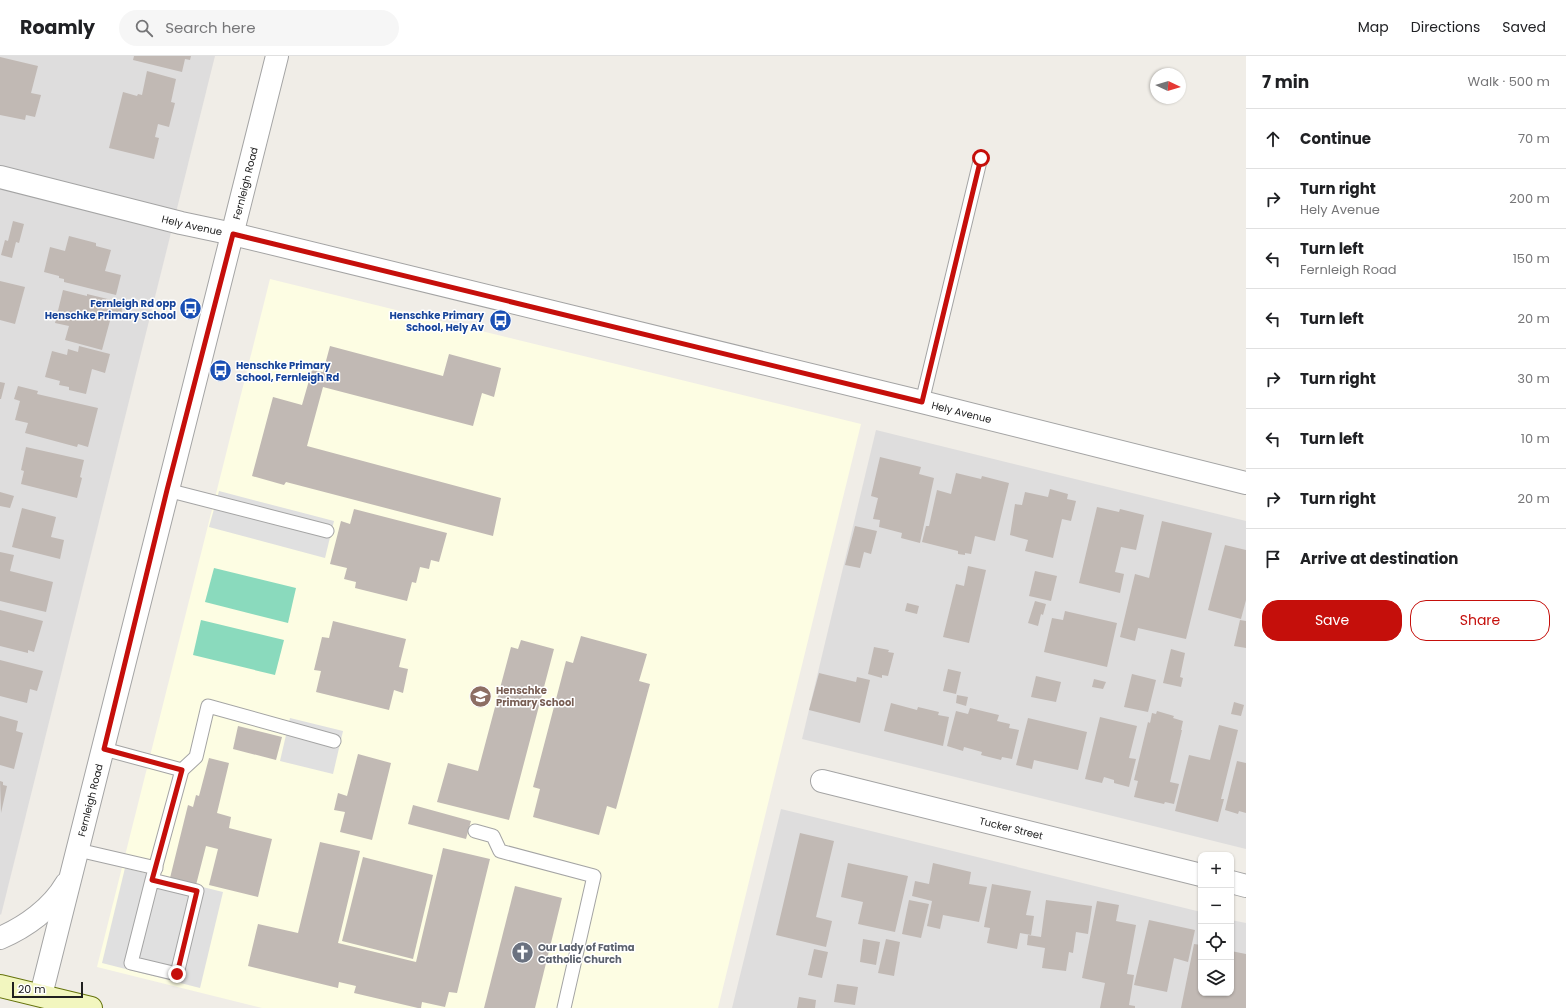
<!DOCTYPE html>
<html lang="en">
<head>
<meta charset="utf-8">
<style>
	body { margin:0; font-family:Poppins,sans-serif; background:#f6f6f6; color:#202124 }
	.controls { position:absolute; right:12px; bottom:12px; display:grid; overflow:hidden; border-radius:8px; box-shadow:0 1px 3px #0004 }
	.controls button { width:36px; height:36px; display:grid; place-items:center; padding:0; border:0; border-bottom:1px solid #e0e0e0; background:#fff; color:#202124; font:20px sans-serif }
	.compass { position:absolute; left:1150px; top:12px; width:36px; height:36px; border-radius:50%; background:#fff; box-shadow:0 1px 3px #0004; rotate:94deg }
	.scale { position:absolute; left:12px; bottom:10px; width:71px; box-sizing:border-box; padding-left:4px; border:2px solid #202020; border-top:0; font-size:11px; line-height:14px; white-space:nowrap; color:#202020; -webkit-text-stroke:3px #fff; paint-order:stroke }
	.stop { position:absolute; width:12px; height:12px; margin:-9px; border:3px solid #c50f0b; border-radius:50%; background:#fff }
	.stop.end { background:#c50f0b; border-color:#fff; box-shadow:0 1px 4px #0008 }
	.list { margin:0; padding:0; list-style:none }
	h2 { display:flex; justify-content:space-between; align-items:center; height:52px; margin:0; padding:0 16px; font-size:17px }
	h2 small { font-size:13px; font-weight:400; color:#757577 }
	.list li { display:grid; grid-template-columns:26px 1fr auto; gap:12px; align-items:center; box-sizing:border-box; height:60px; padding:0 16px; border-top:1px solid #e0e0e0 }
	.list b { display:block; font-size:15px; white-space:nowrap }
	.list p { margin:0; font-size:13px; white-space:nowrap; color:#757577 }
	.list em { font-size:13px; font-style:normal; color:#757577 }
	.actions { display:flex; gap:8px; padding:12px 16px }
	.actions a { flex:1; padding:9px 0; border:1px solid #c50f0b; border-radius:16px; text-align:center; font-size:14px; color:#c50f0b }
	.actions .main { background:#c50f0b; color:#fff }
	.icon { flex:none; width:22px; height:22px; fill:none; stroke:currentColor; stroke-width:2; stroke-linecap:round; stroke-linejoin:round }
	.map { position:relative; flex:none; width:1246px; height:952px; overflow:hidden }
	header { display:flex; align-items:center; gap:24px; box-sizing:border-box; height:56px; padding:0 20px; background:#fff; border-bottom:1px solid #e0e0e0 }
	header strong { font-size:19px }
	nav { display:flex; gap:22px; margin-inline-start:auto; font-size:14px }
	.search { width:280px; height:36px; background:#f6f6f6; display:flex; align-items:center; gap:10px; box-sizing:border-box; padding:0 14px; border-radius:22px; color:#757577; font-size:15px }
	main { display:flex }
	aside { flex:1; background:#fff }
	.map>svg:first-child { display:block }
</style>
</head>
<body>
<header>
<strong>Roamly</strong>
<div class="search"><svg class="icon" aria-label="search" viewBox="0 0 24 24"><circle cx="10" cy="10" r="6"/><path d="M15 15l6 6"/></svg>Search here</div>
<nav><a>Map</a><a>Directions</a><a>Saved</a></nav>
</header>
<main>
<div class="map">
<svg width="1246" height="952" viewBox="0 0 1246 952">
	<rect width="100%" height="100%" fill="#f0ede7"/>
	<g fill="#dedddd">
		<path d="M0,0H215L1,859L0,858Z"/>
		<path d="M876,374L1246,465V793L802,683Z"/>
		<path d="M781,753L1201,856V937H1231V864L1246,867V952H732Z"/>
	</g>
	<path fill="#fdfde3" d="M270,223L861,368L718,952H262L97,911Z"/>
	<g fill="#8adabd">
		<path d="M214,512L296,532L288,567L205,546Z"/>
		<path d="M201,564L284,584L275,619L193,599Z"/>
	</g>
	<g fill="#e0e0e0">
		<path d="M219,435L334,465L325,502L209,471Z"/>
		<path d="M290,662L343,675L333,718L280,705Z"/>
		<path d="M125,812L223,836L200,932L102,907Z"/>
	</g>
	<g fill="#c1b9b4">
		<path d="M134,0H191L190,4L185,3L182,16L133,4Z"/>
		<path d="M0,1L38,10L31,37L41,39L35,61L26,59L25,64L0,59Z"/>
		<path d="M147,15L176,23L171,46L175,47L169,71L158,68L155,81L159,82L154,103L109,92L123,36L137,40L138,38L142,39Z"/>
		<path d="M13,165L24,168L19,187L16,186L12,202L1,199L5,184L8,185Z"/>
		<path d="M69,180L96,187V190L111,194L105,215L121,219L116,239L64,226V223L59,222V220L44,216L50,191L65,195Z"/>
		<path d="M0,225L25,231L15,268L0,264Z"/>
		<path d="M63,234L87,240V238L124,247L119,264L111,261L102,294L65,284L69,270L55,267Z"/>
		<path d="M79,290L110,298L105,317L92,313L86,338L69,334V331L59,329L60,325L45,321L52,295L67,299L68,293L78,296Z"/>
		<path d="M330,290L443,320L449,298L501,312L494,341L482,337L473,370L323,331L307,390L501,442L493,480L286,426L284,429L252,420L273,341L302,349L312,314L323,316Z"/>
		<path d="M0,326L5,327L1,343H0Z"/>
		<path d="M18,330L38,335L37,338L98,352L88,391L78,388L77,391L25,377L28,367L15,364L20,345L14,343Z"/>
		<path d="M26,391L84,404L80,421L82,422L77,442L21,428L24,415L21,414Z"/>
		<path d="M880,401L921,411L919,418L934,422L920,487L901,482L902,477L879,471L880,464L873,463L878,442L871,440Z"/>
		<path d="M956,417L981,423L982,420L1009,427L995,485L975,480L971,498L965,497V499L958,498V495L922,486L926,470H929L937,434L951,438Z"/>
		<path d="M1050,433L1068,438L1067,443L1076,445L1071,465L1062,463L1053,502L1025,495L1028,484L1010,479L1015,448L1022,449L1025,436L1048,441Z"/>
		<path d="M0,436L14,440L10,452L0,450Z"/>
		<path d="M1097,451L1119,456L1120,453L1144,459L1136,494L1121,491L1115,516L1124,518L1120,537L1079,527Z"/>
		<path d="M22,452L56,461L51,481L64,484L60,503L12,491Z"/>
		<path d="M354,453L447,477L439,506L431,504L429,513L420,511L416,527L412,526L407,545L355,532L356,526L344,523L347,512L330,508L341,465L350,468Z"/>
		<path d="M1162,465L1212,477L1186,583L1138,572L1135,585L1120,581L1135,518L1149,522Z"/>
		<path d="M855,470L877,475L871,498L864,496L860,512L845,509Z"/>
		<path d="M1225,489L1246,494V544L1241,563L1208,554Z"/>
		<path d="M0,496L14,499L10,515L53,526L46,556L0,545Z"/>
		<path d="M968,510L986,514L969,587L943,581L956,528L964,530Z"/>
		<path d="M1035,515L1057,520L1051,545L1029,540Z"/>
		<path d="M1035,545L1046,548L1043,559L1041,558L1038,570L1028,567Z"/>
		<path d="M907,547L919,550L917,558L905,555Z"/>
		<path d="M0,554L43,565L34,596L28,594V597L0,590Z"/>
		<path d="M1065,555L1117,567L1107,611L1044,596L1052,562L1063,564Z"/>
		<path d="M1240,564L1246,565V592L1234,590Z"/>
		<path d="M333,565L406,583L399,611L408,613L403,637L394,634L389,654L316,636L321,615L314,614L322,581L329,582Z"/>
		<path d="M581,580L647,598L639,625L650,628L616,753L607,750L599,779L533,761L540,733L533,731L566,605L573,607Z"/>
		<path d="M521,584L554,593L509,764L437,746L448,707L478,715L511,591L518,593Z"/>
		<path d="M874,591L889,594L888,596L894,597L888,620L882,619V622L868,618Z"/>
		<path d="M1171,593L1185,597L1180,621L1183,622L1181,631L1163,627Z"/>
		<path d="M0,604L43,615L37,635L30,633L27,647L0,640Z"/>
		<path d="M948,613L961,616L956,638L943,635Z"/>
		<path d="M819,617L856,626L857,621L870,624L860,667L809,654Z"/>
		<path d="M1132,618L1156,624L1148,656L1124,651Z"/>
		<path d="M1036,620L1061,626L1056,646L1031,641Z"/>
		<path d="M1094,623L1106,626L1103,633L1092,631Z"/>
		<path d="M957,639L968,641L966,650L956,647Z"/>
		<path d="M1234,646L1244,649L1241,660L1231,658Z"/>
		<path d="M891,647L917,654L918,651L939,656L938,659L949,661L943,690L884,675Z"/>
		<path d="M970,652L999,659L997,665L1010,668L1009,672L1019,674L1012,703L1002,701L1001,704L981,699L982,696L964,691L963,695L947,690L956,655L968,658Z"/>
		<path d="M1157,655L1174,660L1173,662L1183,665L1181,674H1182L1170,726L1179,728L1174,748L1165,746L1164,748L1134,741L1138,725L1134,724L1148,666L1150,667L1152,657L1156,658Z"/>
		<path d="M0,660L18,665L16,675L23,677L14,713L0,709Z"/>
		<path d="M1100,661L1137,670L1129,702L1136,703L1129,731L1114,727V724L1104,721L1102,727L1085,723Z"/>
		<path d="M1028,662L1087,676L1078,714L1034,704L1032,713L1016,709Z"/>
		<path d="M1219,669L1238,674L1221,743H1224L1218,766L1175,755L1189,699L1210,704Z"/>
		<path d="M238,670L282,681L276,704L233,693Z"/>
		<path d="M358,698L391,707L372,784L340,776L345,756L334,754L338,737L347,740Z"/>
		<path d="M209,702L229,707L217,757L231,761L229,772L272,783L258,841L209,829L218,793L206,790L196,829L170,822L188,749L193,751L196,739L199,740Z"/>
		<path d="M1237,705L1246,707V757L1239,755L1238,758L1225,754Z"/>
		<path d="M0,725L3,726V729L7,730L1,757Z"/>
		<path d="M413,749L471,765L466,783L408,768Z"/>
		<path d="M800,777L834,785L816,861L832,865L826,891L776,879Z"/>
		<path d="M320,786L360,795L338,887L416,906L443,792L490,803L457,937L449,936L445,951L422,946L421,952H418L354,937L356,930L339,926L338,932L248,910L258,868L298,877Z"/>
		<path d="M363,801L433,819L413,903L342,885Z"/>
		<path d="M848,807L908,820L895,876L858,868L863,846L841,841Z"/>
		<path d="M933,807L971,816L969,828L987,831L979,866L943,859L940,873L927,870L932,845L912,840L915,825L929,828Z"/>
		<path d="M992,828L1031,835L1026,859L1034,860L1031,879L1020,877L1017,893L987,887L990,872L984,871Z"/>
		<path d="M515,830L562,842L535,952H484Z"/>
		<path d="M909,844L929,848L921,882L902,878Z"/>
		<path d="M1046,844L1092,850L1088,878L1076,876L1073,897L1069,896L1066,915L1042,912L1045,892L1027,889L1028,879L1041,881Z"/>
		<path d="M1097,845L1119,849L1116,865L1136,869L1127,918L1134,919L1129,949L1135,950V952H1100L1105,927L1082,922Z"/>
		<path d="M1149,864L1195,874L1188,906L1174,902L1167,936L1134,929Z"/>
		<path d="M863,883L880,886L876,909L860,906Z"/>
		<path d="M886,883L900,886L894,920L878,917Z"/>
		<path d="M1194,888L1201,889V937H1231V895L1246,898V952H1181Z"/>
		<path d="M814,893L828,896L822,922L808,919Z"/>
		<path d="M837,928L858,931L855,949L834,946Z"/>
		<path d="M799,941L816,944L815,952H797Z"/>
	</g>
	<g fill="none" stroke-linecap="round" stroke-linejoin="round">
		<defs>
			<g id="service">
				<path d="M922,346L981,101"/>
				<path d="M167,434L327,475"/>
				<path d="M104,693L182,714"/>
				<path d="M475,775L493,780L500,795L594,820L564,952"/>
				<path d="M78,794L156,812"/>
				<path d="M152,824L197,835L177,918L131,907L152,824L182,714L196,701L208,650L334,685"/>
			</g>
			<g id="minor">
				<path id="s1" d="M0,121L181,167L233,178L922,346L1246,427"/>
				<path id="s2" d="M822,725L1201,819"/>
				<path d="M1231,826L1246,830"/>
			</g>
			<g id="tertiary">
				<path d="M0,882C26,871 52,852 66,828"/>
				<path id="s3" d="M41,939L277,0"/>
			</g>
			<path id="secondary" d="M0,930L91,952"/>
		</defs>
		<use href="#service" stroke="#a4a4a4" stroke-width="15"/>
		<use href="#minor" stroke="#a4a4a4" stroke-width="24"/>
		<use href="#tertiary" stroke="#a4a4a4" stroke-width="24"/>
		<use href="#secondary" stroke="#65730b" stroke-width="24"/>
		<use href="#service" stroke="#fff" stroke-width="13"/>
		<use href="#minor" stroke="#fff" stroke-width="22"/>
		<use href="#tertiary" stroke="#fff" stroke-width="22"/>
		<use href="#secondary" stroke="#f2f6bf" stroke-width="22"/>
	</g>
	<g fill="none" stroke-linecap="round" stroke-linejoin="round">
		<path stroke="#c50f0b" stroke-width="5" d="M177,918L197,835L152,824L182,714L104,693L167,434L233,178L922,346L981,102"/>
	</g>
	<defs>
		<symbol id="bus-disc" viewBox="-11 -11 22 22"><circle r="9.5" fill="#1a4fb4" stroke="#fff"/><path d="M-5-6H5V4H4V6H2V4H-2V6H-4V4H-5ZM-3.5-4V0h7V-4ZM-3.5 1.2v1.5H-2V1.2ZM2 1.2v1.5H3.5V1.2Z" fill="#fff"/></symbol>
		<symbol id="school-disc" viewBox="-11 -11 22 22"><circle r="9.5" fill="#8d6e63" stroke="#fff"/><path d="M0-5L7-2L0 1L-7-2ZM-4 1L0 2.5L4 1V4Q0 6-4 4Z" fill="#fff"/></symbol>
		<symbol id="church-disc" viewBox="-11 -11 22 22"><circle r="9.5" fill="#6b7280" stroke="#fff"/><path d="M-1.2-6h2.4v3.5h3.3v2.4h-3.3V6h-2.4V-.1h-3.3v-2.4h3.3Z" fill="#fff"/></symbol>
	</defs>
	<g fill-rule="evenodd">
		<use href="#bus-disc" x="178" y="240" width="25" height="25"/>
		<use href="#bus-disc" x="488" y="252" width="25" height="25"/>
		<use href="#bus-disc" x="208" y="302" width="25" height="25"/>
		<use href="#school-disc" x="468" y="628" width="25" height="25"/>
		<use href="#church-disc" x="510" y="884" width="25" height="25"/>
	</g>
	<g text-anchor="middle" stroke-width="3" stroke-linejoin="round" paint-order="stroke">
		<g font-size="10" fill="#202020" stroke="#fff">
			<text dy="4" stroke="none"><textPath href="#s3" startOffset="837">Fernleigh Road</textPath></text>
			<text dy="4" stroke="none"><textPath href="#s1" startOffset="198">Hely Avenue</textPath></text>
			<text dy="4" stroke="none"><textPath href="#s1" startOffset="990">Hely Avenue</textPath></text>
			<text dy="4" stroke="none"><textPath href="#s3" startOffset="201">Fernleigh Road</textPath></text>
			<text dy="4" stroke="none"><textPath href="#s2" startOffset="195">Tucker Street</textPath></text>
		</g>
		<g font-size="10" font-weight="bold" fill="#164399" stroke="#fff" text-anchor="end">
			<text x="176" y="251">Fernleigh Rd opp<tspan x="176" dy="12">Henschke Primary School</tspan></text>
			<text x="484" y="263">Henschke Primary<tspan x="484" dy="12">School, Hely Av</tspan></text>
			<text x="236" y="313" text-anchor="start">Henschke Primary<tspan x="236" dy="12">School, Fernleigh Rd</tspan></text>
		</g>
		<g font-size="10" font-weight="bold" fill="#785e54" stroke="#fff" text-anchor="start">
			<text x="496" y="638">Henschke<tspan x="496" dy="12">Primary School</tspan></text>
		</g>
		<g font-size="10" font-weight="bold" fill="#5b616d" stroke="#fff" text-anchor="start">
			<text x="538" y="895">Our Lady of Fatima<tspan x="538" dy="12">Catholic Church</tspan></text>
		</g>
	</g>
</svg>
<div class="controls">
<button>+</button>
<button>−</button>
<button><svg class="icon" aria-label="locate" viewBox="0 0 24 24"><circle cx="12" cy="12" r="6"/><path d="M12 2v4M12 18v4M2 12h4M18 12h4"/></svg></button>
<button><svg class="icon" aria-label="layers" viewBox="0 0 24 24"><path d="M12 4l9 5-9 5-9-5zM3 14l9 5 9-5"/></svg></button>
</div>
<svg class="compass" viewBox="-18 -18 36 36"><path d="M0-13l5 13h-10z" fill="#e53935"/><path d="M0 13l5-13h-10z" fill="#757577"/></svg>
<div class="scale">20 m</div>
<div class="stop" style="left:981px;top:102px"></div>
<div class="stop end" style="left:177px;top:918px"></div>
</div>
<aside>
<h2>7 min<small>Walk · 500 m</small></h2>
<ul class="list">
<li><svg class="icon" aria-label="ahead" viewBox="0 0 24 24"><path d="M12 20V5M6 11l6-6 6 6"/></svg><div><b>Continue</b></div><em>70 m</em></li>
<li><svg class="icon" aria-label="right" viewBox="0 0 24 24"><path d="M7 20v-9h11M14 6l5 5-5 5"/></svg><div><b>Turn right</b><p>Hely Avenue</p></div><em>200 m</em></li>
<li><svg class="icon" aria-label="left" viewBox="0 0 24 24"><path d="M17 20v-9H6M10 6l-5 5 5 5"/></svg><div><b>Turn left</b><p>Fernleigh Road</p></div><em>150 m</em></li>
<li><svg class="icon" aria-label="left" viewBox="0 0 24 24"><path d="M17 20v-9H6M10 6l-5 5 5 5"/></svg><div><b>Turn left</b></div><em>20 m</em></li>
<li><svg class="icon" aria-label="right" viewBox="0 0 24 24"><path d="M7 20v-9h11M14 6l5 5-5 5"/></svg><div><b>Turn right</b></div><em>30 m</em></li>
<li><svg class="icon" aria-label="left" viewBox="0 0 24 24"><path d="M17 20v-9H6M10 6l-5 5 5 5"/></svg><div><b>Turn left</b></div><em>10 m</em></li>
<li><svg class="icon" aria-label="right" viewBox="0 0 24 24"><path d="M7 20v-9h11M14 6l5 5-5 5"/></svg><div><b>Turn right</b></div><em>20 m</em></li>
<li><svg class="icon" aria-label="arrive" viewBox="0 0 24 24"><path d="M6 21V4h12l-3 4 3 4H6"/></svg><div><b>Arrive at destination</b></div></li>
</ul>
<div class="actions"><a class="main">Save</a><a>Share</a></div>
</aside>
</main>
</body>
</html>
